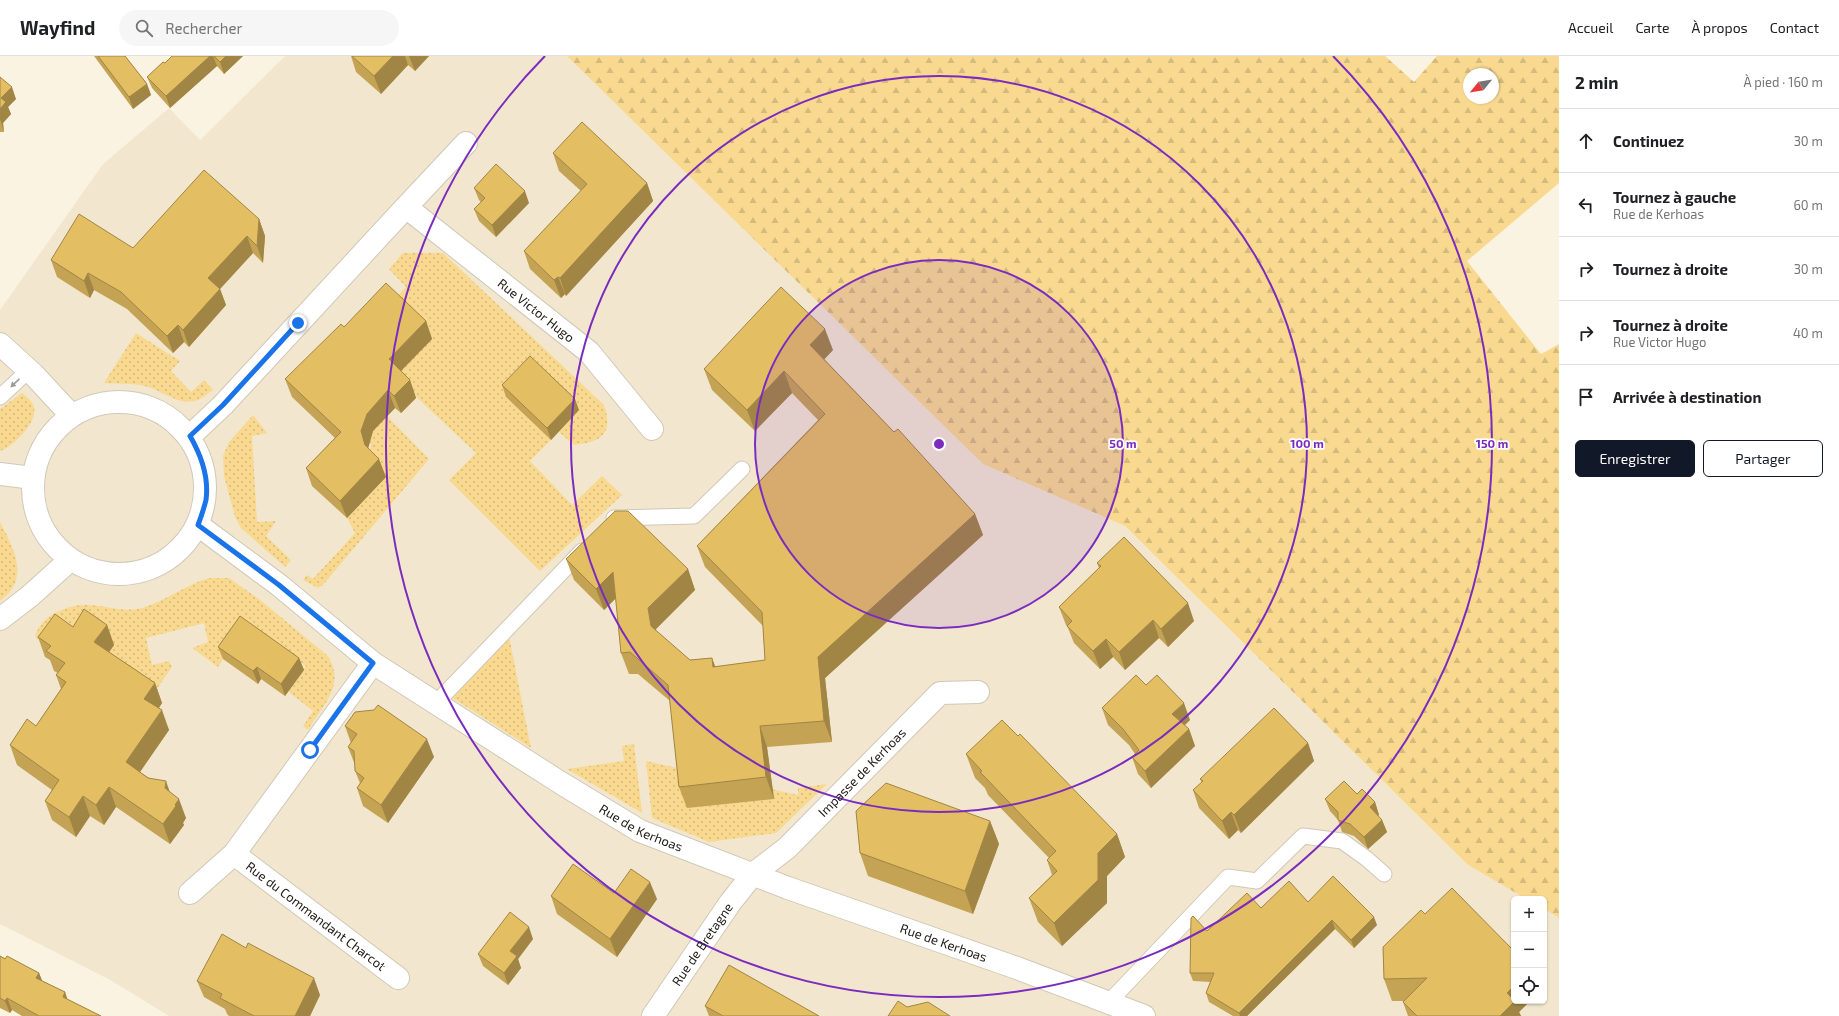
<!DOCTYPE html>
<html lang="fr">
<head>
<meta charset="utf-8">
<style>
	body { margin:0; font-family:"Exo 2",sans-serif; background:#f6f6f6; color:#202124 }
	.controls { position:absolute; right:12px; bottom:12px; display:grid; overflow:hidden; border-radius:6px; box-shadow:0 1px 3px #0004 }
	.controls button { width:36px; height:36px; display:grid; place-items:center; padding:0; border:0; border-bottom:1px solid #e0e0e0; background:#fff; color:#202124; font:20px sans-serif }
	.compass { position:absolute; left:1463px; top:12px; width:36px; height:36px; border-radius:50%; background:#fff; box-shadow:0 1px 3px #0004; rotate:240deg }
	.stop { position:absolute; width:12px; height:12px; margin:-9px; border:3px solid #1a73e8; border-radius:50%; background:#fff }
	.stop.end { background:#1a73e8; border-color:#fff; box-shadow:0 1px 4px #0008 }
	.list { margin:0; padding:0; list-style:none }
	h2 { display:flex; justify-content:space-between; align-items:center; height:52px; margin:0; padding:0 16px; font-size:17px }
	h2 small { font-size:13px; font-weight:400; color:#757577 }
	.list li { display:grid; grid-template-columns:26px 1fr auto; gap:12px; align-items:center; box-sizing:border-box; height:64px; padding:0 16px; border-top:1px solid #e0e0e0 }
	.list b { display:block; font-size:15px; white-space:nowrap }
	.list p { margin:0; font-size:13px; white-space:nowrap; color:#757577 }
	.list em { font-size:13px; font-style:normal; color:#757577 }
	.actions { display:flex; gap:8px; padding:12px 16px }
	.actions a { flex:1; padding:9px 0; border:1px solid #111827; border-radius:6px; text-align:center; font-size:14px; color:#111827 }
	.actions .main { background:#111827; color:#fff }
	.icon { flex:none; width:22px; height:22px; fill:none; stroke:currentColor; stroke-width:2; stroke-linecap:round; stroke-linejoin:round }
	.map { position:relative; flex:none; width:1559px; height:960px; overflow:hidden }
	header { display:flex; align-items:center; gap:24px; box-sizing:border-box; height:56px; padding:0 20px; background:#fff; border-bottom:1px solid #e0e0e0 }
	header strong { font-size:19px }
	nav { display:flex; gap:22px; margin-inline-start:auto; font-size:14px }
	.search { width:280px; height:36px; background:#f6f6f6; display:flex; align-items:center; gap:10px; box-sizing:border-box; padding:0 14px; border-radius:22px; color:#757577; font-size:15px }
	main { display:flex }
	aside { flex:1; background:#fff }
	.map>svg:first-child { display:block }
</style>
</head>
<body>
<header>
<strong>Wayfind</strong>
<div class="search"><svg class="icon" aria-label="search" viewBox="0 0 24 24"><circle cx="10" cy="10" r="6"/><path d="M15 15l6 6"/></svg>Rechercher</div>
<nav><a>Accueil</a><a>Carte</a><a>À propos</a><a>Contact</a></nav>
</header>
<main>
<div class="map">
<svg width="1559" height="960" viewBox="0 0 1559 960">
	<defs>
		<pattern id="grass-dots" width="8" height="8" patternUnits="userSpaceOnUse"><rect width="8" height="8" fill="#f8d98f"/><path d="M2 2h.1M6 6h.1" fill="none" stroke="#d4ba7b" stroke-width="1.8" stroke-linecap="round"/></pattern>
		<pattern id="forest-firs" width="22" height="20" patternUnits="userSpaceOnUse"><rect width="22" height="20" fill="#f8d98f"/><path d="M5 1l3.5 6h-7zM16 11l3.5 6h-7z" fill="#d4ba7b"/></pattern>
	</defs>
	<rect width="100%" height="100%" fill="#fbf3e1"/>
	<path fill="#f2e7ce" d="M285,0H570L983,408L1125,470L1468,809L1526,843H1514V945H1544V853L1559,862V960H169L112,925L0,868V254L103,108L169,52L200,84Z"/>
	<g fill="url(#grass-dots)">
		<path d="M403,197H443L604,349C614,378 601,386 574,389L559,376L579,354L506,341L551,384L530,405L572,449L602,420L622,439L540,515L449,424L476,397L395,321L392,245L406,231L389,213Z"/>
		<path d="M136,277L180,305L171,315L191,336L204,324L213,334C208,337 203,342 198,344C179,351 162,334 145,330C132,327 117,328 104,327Z"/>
		<path d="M22,337C27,341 32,345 34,351C38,366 13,391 0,395V353Z"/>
		<path d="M253,359L267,377L252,380L257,466L276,465L266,480L291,504L285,511L241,472L235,461L224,420L223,400L229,386Z"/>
		<path d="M387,360L429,403L323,529L318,532L303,524L307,519L313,523L355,477L347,462L386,421L369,398L371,388L367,382Z"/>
		<path d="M0,466C14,493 31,523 0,545Z"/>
		<path d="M209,522H229L259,543L328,600C346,629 323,649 308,674L303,670L313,655L289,636L306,610L294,602L223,603L218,611L192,592L208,586L204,567L146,582L152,609L169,605L172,611L152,640L49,596L35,580C39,569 46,561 57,556C65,552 75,549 84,549C103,548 123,557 142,552C166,545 185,529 209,522Z"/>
		<path d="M509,580L531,692L451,641Z"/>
		<path d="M634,688L642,757L567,713L624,705L622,690Z"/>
		<path d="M646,705L798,739V732L827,728L776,777L709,786L652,762Z"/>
	</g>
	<path fill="url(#forest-firs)" fill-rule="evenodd" d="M567,0H1385L1414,26L1437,0H1559V127L1467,205L1541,298L1559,288V862L1544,853V843H1526L1468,809L1125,470L983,408ZM1469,18H1493V42H1469Z"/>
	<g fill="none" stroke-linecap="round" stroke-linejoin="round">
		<defs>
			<g id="lane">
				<path d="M0,341L29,314"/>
				<path d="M614,462L694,460L742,413"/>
				<path d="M436,647L582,495"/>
				<path d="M1108,947L1228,821L1257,825L1303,780L1342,785L1367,803L1384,818"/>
			</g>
			<g id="street">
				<path d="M406,151L466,87"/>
				<path d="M0,288L34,319L71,359"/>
				<circle cx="119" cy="432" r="86"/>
				<path id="s1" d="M190,380L223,349L406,151L589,296L652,373"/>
				<path d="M0,418L33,422"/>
				<path id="s2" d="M198,469L279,529L373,607L561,727L640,775L788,832L1017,912L1144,960"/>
				<path d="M0,563L30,540L70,504"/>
				<path id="s3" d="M373,607L234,798L398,922"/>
				<path d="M190,837L234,798"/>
				<path id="s4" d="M653,960L730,847L753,818L787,792L940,637L978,636"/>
			</g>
		</defs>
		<use href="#lane" stroke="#d0c8b7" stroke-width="17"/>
		<use href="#street" stroke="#d0c8b7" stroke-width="24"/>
		<use href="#lane" stroke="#fff" stroke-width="15"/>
		<use href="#street" stroke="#fff" stroke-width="22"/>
	</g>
	<g fill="#c4a355">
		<path d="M94,0H125L147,28L151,39L133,53Z"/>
		<path d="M172,0H243L224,18L217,10L170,52L152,32L147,21L165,7Z"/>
		<path d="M351,0H429L415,15L408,9L381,38L356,16Z"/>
		<path d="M0,21L16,43L8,51L11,58L3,67L4,76H0Z"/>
		<path d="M553,97L647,127L653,145L566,240L565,238L561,242L530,213L524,195L581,135L559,115Z"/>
		<path d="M474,132L529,147L496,181L479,165L474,153L481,146L479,144Z"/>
		<path d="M259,163L265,180L263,207L253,197L220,233L226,249L189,291L184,286L173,297L127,253L94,234L90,242L57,221L51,204L133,192Z"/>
		<path d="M426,265L432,283L401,315L410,324L416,342L401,357L395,352L373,375L368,392L386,421L347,462L312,430L306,412L335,382L292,341L285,323L344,271Z"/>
		<path d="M833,294L824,303L894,376L975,458L983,479L825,622L832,686L767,691L774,743L687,752L679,731L670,645L638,618H629L621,597L616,542L604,554L574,524L566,503L688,513L695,534L656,573V575L690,604L712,602L715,611L765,604L763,570L705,511L697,490L818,364L792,337L755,375L712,334L704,313Z"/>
		<path d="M502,329L579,354L551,384L506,341Z"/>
		<path d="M1097,507L1194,565L1168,591L1159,582L1125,614L1113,601L1100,613L1074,587L1068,572L1066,569L1059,551L1099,512Z"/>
		<path d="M107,569L114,589L109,596L155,627L162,647L159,652L169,674L140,716L170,736L186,762L183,767L184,769L170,788L116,751L104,769L90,760L76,781L52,764L45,745L52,734L17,709L10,689L36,670L61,633L56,619L58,617L54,615L50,604L45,601L38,581L73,571Z"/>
		<path d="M218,591L299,602L304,614L285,640L261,623L258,628L223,603Z"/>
		<path d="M1146,629L1190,664L1184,669L1189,673L1195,690L1151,732L1138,718L1132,701L1135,698L1129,689L1108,669L1102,652Z"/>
		<path d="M345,670L434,701L388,767L363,750L357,732L360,727L355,715V709L348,691L351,687Z"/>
		<path d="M1308,687L1314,705L1241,777L1238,774L1229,783L1199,752L1193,734L1202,727L1200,723Z"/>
		<path d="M966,698L1117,778L1125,801L1107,820V847L1062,890L1038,866L1029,842L1052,819L1047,804L1049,802L988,739L985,732L975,722Z"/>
		<path d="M1357,738L1375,746L1379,759L1378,760L1382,764L1387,776L1368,793L1354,780L1342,776L1338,764L1330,755L1325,743Z"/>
		<path d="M990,765L999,788L973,858L868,820L860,797Z"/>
		<path d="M614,837L657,843L617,901L557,858L551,840Z"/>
		<path d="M1308,846L1377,869L1354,892L1335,873L1247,960H1233L1209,946L1206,937L1211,926L1193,925L1190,917L1207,875L1261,852Z"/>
		<path d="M533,883L518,903L521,912L508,929L483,910L478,898Z"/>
		<path d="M1383,891L1514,945H1530L1519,956L1521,960H1408L1403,946L1404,945H1392L1384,923Z"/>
		<path d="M0,900L39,917L42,925L65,936L67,943L101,960H22L12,954L10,957L0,952Z"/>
		<path d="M197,925L320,939L310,960H229L227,958L225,953L204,941Z"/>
		<path d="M705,950L819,960H709Z"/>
	</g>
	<g fill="#a08545">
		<path d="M210,0H213L217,10L170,52L166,40Z"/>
		<path d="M226,0H243L224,18L220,6Z"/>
		<path d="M393,0H405L408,9L381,38L374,20Z"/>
		<path d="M409,0H429L415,15Z"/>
		<path d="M147,28L151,39L133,53L129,41Z"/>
		<path d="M12,31L16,43L8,51L11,58L3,67L4,76L0,63V53L1,42Z"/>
		<path d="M647,127L653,145L566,240L560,222Z"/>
		<path d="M525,135L529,147L496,181L492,169Z"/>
		<path d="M259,163L265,180L263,207L257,190Z"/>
		<path d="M247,180L253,197L220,233L226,249L189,291L183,274L208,222Z"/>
		<path d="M88,217L94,234L90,242L84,225Z"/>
		<path d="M558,221L565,238L561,242L554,224Z"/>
		<path d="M426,265L432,283L395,321L389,303Z"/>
		<path d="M178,269L184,286L173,297L167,280Z"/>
		<path d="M825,273L833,294L818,310L810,289Z"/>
		<path d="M784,315L792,337L755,375L747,354Z"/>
		<path d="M410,324L416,342L401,357L394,340Z"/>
		<path d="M388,334L395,352L373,375L368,393L365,389L361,375L367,358Z"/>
		<path d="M575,343L579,354L551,384L547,372Z"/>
		<path d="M379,403L386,421L347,462L340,445Z"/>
		<path d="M975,458L983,479L825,622L832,686L824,665L818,601Z"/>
		<path d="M688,513L695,534L656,573L659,592L651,570L648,552Z"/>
		<path d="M613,516L621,537L604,554L596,533Z"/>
		<path d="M1188,547L1194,565L1168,591L1161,573Z"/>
		<path d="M1153,564L1159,582L1125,614L1119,596Z"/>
		<path d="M107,569L114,589L102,606L94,586Z"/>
		<path d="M1106,583L1113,601L1100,613L1093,595Z"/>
		<path d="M299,602L304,614L285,640L281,628Z"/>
		<path d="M712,602L720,623L713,611Z"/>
		<path d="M257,611L261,623L258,628L253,615Z"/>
		<path d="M155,627L162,647L152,662L144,643Z"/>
		<path d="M1184,647L1190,664L1179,675L1172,658Z"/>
		<path d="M162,654L169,674L133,726L126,706Z"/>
		<path d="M760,670L767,691L774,743L766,721Z"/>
		<path d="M1189,673L1195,690L1151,732L1145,715Z"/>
		<path d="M427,683L434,701L388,767L381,749Z"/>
		<path d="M1308,687L1314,705L1241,777L1234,759Z"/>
		<path d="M166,725L173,745L165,732Z"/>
		<path d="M109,731L116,751L104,769L96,749Z"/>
		<path d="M83,740L90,760L76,781L69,761Z"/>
		<path d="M179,743L186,762L183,767L184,769L170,788L163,768Z"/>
		<path d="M1375,746L1379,759L1374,764L1370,751Z"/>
		<path d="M1231,756L1238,774L1229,783L1222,765Z"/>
		<path d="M1382,764L1387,776L1368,793L1364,781Z"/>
		<path d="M990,765L999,788L973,858L965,835Z"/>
		<path d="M1117,778L1125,801L1107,820V847L1062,890L1054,867L1098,797Z"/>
		<path d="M650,826L657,843L617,901L610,883Z"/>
		<path d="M1374,861L1377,869L1354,892L1351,884Z"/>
		<path d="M1332,864L1335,873L1247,960H1240L1239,957Z"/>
		<path d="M529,871L533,883L518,903L521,912L508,929L504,917L510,895Z"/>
		<path d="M39,917L44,929L36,922Z"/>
		<path d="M314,922L320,939L310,960H295Z"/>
		<path d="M1514,930V945H1530L1519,956L1521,960H1500L1507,937Z"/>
		<path d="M65,936L69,948L63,941Z"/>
		<path d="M7,942L12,954L10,957L5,945Z"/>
	</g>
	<g fill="#e4be63" stroke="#a08545">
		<path d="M98,0H125L147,28L129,41Z"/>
		<path d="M172,0H210L166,40L147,21L163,6L165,7Z"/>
		<path d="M214,0H226L220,6Z"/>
		<path d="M352,0H393L374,20Z"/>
		<path d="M0,21L12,31L1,42L6,46L0,53Z"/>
		<path d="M582,66L647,127L560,222L558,221L554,224L524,195L587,128L553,97Z"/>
		<path d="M496,108L525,135L492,169L474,153L485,142L474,132Z"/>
		<path d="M204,114L259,163L257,190L247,180L208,222L220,233L183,274L178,269L167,280L121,236L88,217L84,225L51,204L79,158L133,192Z"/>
		<path d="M386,227L426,265L389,303L410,324L394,340L388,334L367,358L361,375L365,389L379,403L340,445L306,412L341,376L285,323L341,268L344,271Z"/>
		<path d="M781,231L825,273L810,289L894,376L898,373L975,458L818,601L824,665L760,670L766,721L679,731L668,629L630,596L621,597L613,516L596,533L566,503L615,455H628L688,513L648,552L651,570L690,604L712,602L713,611L765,604L762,556L697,490L825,358L784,315L747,354L704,313Z"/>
		<path d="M530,300L575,343L547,372L502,329Z"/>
		<path d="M1124,481L1188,547L1161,573L1153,564L1119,596L1106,583L1093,595L1067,570L1072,565L1059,551L1101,510L1097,507Z"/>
		<path d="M84,553L107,569L94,586L155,627L144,643L162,654L126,706L148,722L166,725L165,732L179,743L175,749L176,750L163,768L109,731L96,749L83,740L69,761L45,745L59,724L10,689L27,663L36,670L66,626L56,619L65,607L46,595L51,590L38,581L55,558L73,571Z"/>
		<path d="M240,560L299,602L281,628L257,611L253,615L218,591Z"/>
		<path d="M1136,619L1146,629L1157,619L1184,647L1172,658L1189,673L1145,715L1132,701L1139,694L1123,673L1102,652Z"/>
		<path d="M378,649L427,683L381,749L357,732L364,722L355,715L354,695L348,691L357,678L345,670L355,656L374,654Z"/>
		<path d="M1274,652L1308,687L1234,759L1231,756L1222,765L1193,734L1203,725L1200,723Z"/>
		<path d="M1002,664L1018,680L1020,678L1117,778L1098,797V824L1054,867L1029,842L1057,815L1047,804L1056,795L980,716L982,715L966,698Z"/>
		<path d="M1344,725L1357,738L1362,733L1375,746L1370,751L1382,764L1364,781L1350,768L1338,764V756L1325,743Z"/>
		<path d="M886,727L990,765L965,835L860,797L856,755Z"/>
		<path d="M573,808L614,837L631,813L650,826L610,883L551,840Z"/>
		<path d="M1333,820L1374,861L1351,884L1332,864L1239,957L1206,937L1214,917H1190L1191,862L1193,860L1207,875L1247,837L1261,852L1289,825L1308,846Z"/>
		<path d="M1452,832L1514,895V930L1507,937L1514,944V945H1515L1500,960H1417L1403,946L1427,922L1384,923L1383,891L1421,854L1425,858Z"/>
		<path d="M510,856L529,871L510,895L517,900L504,917L478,898Z"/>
		<path d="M222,878L246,892L248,887L314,922L295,960H254L220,942L222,938L197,925Z"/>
		<path d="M0,900L5,903L7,900L39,917L36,922L65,936L63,941L101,960H39L7,942L5,945L0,942Z"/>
		<path d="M729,909L819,960H723L705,950Z"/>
		<path d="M898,945L907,951L928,946L950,960H888Z"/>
	</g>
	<defs><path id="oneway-solid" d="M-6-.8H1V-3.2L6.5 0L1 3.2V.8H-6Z"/></defs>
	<use fill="#9c9b98" href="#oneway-solid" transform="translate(15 327) rotate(137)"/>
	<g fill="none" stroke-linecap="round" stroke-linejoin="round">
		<path stroke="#1a73e8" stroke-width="5" d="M298,267L223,349L190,380C201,399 209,422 206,444C204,452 201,461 198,469L279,529L373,607L310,694"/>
	</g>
	<circle cx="939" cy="388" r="184" fill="#7b2cbf" fill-opacity=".12"/>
	<g fill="none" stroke="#7b2cbf" stroke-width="2">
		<circle cx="939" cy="388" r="184"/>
		<circle cx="939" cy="388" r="368"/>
		<path d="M1333 0A553 553 0 1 1 545 0"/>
	</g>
	<g text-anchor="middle" stroke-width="3.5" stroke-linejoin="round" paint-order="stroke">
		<g font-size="13" fill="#23201a" stroke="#fff">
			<text dy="5" stroke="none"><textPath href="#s1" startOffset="481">Rue Victor Hugo</textPath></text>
			<text dy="5" stroke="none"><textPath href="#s4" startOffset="323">Impasse de Kerhoas</textPath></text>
			<text dy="5" stroke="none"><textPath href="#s2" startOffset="538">Rue de Kerhoas</textPath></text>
			<text dy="5" stroke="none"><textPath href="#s3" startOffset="339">Rue du Commandant Charcot</textPath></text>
			<text dy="5" stroke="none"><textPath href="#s2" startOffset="862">Rue de Kerhoas</textPath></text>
			<text dy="5" stroke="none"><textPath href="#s4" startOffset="87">Rue de Bretagne</textPath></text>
		</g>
	</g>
	<circle cx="939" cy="388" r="6" fill="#7b2cbf" stroke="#fff" stroke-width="2"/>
	<g font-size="12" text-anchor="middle" font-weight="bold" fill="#7b2cbf" stroke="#fff" stroke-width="3.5" stroke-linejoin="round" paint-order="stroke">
		<text x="1123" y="392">50 m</text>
		<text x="1307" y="392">100 m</text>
		<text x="1492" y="392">150 m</text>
	</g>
</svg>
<div class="controls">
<button>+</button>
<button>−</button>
<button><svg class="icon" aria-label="locate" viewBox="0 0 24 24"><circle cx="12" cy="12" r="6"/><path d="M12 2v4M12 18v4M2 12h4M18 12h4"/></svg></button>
</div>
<svg class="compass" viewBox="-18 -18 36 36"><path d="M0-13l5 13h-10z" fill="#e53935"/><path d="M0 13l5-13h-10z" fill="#757577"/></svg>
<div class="stop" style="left:310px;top:694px"></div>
<div class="stop end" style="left:298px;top:267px"></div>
</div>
<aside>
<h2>2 min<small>À pied · 160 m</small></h2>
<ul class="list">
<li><svg class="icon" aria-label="ahead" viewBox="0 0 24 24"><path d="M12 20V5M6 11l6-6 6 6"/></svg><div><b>Continuez</b></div><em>30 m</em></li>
<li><svg class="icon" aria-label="left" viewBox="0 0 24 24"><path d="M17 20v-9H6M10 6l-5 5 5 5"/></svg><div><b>Tournez à gauche</b><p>Rue de Kerhoas</p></div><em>60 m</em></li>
<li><svg class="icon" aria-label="right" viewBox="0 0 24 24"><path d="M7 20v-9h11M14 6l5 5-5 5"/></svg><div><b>Tournez à droite</b></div><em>30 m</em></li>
<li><svg class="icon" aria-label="right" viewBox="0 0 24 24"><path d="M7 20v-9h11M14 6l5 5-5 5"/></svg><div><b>Tournez à droite</b><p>Rue Victor Hugo</p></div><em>40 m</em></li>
<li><svg class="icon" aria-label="arrive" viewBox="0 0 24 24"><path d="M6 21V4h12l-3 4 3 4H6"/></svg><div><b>Arrivée à destination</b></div></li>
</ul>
<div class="actions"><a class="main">Enregistrer</a><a>Partager</a></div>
</aside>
</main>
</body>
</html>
